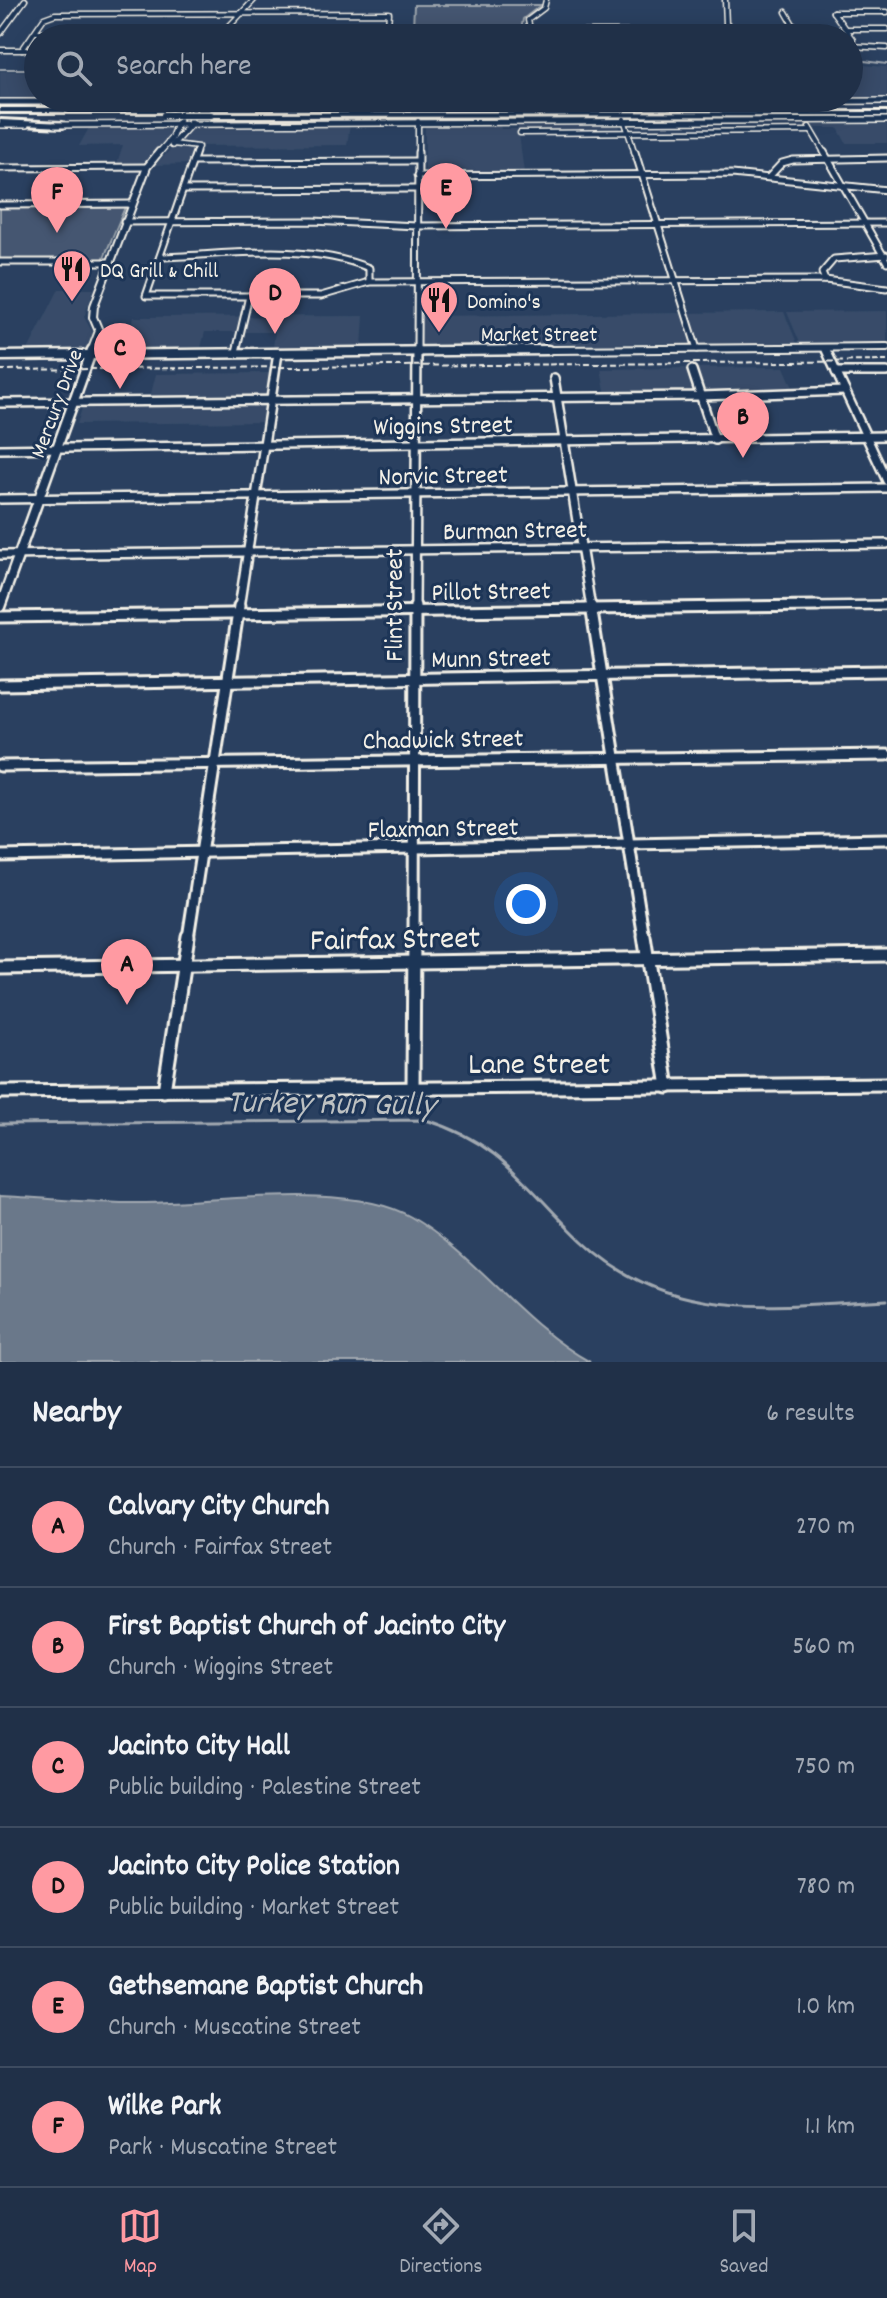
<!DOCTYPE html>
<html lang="en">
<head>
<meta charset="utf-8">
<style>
	body { margin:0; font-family:Dekko,sans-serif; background:#28384f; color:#f1f3f6 }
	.you { position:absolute; left:526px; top:904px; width:28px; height:28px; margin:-20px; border:6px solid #fff; border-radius:50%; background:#1a73e8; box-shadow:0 0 0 12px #1a73e833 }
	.badge { display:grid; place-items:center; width:52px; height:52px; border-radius:50%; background:#ff9aa2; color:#111; font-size:26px; font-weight:700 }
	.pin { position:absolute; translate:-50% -66px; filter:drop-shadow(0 2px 4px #0008) }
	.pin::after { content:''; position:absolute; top:42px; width:28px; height:24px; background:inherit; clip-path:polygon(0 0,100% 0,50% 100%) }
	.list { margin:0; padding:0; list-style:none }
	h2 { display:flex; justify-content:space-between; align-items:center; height:104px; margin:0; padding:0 32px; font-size:34px }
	h2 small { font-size:26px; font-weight:400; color:#a2a9b4 }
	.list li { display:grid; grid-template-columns:52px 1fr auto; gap:24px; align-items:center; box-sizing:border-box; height:120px; padding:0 32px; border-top:2px solid #3d4b60 }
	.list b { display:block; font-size:30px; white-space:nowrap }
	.list p { margin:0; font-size:26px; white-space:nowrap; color:#a2a9b4 }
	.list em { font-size:26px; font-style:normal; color:#a2a9b4 }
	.icon { flex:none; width:44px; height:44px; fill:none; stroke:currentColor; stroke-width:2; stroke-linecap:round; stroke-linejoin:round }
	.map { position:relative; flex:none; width:887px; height:1362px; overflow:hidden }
	.search { position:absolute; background:#203048; box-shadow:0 4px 20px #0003; left:24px; right:24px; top:24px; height:88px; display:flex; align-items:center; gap:20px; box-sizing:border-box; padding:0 28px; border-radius:44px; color:#a2a9b4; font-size:30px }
	.sheet { height:824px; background:#203048 }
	nav { display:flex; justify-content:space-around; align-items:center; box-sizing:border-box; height:112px; border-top:2px solid #3d4b60; background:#203048; font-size:22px; color:#a2a9b4 }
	nav a { display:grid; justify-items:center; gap:4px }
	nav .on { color:#ff9aa2 }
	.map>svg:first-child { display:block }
</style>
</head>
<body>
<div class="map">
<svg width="887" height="1362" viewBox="0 0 887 1362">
	<rect width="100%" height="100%" fill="#2a4060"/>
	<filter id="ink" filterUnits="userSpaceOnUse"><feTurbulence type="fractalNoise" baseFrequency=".0125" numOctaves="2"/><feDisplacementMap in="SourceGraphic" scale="16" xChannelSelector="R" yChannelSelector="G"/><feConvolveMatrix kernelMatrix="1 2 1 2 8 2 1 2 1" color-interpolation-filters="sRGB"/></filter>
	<g filter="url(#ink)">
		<g fill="#374c69">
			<path d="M849,64L887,67V99L794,98H849Z"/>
			<path d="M0,71H38V98H174L0,99Z"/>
			<path d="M810,121L887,123V143H846L838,128H814Z"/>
			<path d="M618,122L621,131L519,134L524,173L425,174V124L499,123L501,129H518V123Z"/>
			<path d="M195,125H350L347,145L196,146L189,164L155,165Z"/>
			<path d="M90,126H165L172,129L163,146L145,166H116L123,145L79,146Z"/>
			<path d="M59,289H94L84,317L93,333L86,350H28Z"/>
			<path d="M887,311V342L800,343L787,312Z"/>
			<path d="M784,312L797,343L419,345V316Z"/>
			<path d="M364,316L362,347H273L275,332H205L201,348L124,349L134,317Z"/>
			<path d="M784,367L794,390L704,394L606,395L601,369Z"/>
			<path d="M269,373L261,422L77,424L83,405H148L156,374Z"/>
		</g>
		<g fill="#445771" stroke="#9ca4ac" stroke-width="2">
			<path d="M414,5H541L523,19L521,31L413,29Z"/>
			<path d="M126,205L103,260H0V206Z"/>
		</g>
		<path fill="#6a788a" stroke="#a1a8b0" stroke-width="2" d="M0,1196C48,1198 98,1204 146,1203C216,1202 350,1181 411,1217C477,1256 522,1325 590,1362H0Z"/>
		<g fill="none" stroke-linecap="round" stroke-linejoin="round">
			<g stroke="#a1a8b0" stroke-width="2">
				<path d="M849,59L887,64"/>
				<path d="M0,69H38"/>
			</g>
			<path stroke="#a1a8b0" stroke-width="3" d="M0,1124L426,1120C503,1143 527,1189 582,1241C670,1325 776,1305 887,1300"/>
			<defs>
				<g id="minor-far4">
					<path d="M725,0L726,24L748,38"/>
					<path d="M786,12L798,33"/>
					<path d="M833,12H887"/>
					<path d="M833,12L853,40L849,46"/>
					<path d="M846,29H887"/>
					<path d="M35,32H772L820,38"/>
					<path d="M0,34L25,0"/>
					<path d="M531,34L528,20L544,8L546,0"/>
					<path d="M218,38L254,0"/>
					<path d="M849,46L887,48"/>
					<path d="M0,50H38"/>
					<path d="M22,50L44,18L55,14L389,13L387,38"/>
					<path d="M624,119L635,154"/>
					<path d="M809,127L825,154"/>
					<path d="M520,133L811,131"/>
					<path d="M173,144L198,147L195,154"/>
					<path d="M418,154V121"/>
				</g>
				<g id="minor-far3">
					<path d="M196,152L146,296H321L369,282L825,280L887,288"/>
					<path d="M635,152L697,349"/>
					<path d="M824,152L887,262"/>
					<path d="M193,162L417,161"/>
					<path d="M0,168L147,167"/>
					<path d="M417,176L732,174L887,190"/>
					<path d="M769,177L782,163L793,160L887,158"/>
					<path d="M184,190L416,189"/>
					<path d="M0,205L132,204"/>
					<path d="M124,222L313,221L417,226L887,223"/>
					<path d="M160,257C227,255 305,242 369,268V282"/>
					<path d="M0,262H109"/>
					<path d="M825,280L822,273L834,259L886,255"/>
					<path d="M825,348L827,352"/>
					<path d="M236,352L249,296"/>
					<path d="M417,352L418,152"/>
				</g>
				<g id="minor-far2">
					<path d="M826,350L887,481"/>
					<path d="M692,370L715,440"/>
					<path d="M836,372H887"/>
					<path d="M554,378L591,608"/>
					<path d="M0,403L701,396L845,391"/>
					<path d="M0,449L887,436"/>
					<path d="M0,499L887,488"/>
					<path d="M0,555L887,544"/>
					<path d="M239,608L278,353"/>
					<path d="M415,608L417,350"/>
					<path d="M670,608L887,605"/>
				</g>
				<g id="minor-far1">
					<path d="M591,606L644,938"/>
					<path d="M0,617L818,606"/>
					<path d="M0,685L887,671"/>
					<path d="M0,766L887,755"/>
					<path d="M0,856L887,839"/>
					<path d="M188,938L239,606"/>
					<path d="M414,938L415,606"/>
				</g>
				<g id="minor">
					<path d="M644,936L668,1087"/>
					<path d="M0,968L887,955"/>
					<path d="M413,1089L414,936"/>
					<path d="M164,1091L188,936"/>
					<path d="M0,1092L887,1084"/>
				</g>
				<g id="major-far2">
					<path d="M0,102H497"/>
					<path d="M561,102H625"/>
					<path d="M673,102L887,101"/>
					<path d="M0,125H26"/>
					<path d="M54,125L887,120"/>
					<path d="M172,145L189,126L195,102"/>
					<path d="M158,154L171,139L186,102"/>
				</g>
				<g id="major-far1">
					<path d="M91,352L99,331L93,317L94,306L147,167L159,152"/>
					<path d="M351,352L887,347"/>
				</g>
				<g id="major">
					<path d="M0,356L548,350"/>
					<path d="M0,607L92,350"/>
				</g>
				<g id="highway">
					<path d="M573,100L575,101V103L412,108L409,106L412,104Z"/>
					<path d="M615,100L756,103L759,105L756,107L613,103V101Z"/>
					<path d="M0,108H167L170,110L167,112H0Z"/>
					<path d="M887,112V116L211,117L208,115L211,113Z"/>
					<path d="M0,120L63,123L66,125L63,127L0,124Z"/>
				</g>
			</defs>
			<use href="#minor-far4" stroke="#f4f1e8" stroke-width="7"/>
			<use href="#minor-far3" stroke="#f4f1e8" stroke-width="9"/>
			<use href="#minor-far2" stroke="#f4f1e8" stroke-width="12"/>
			<use href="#minor-far1" stroke="#f4f1e8" stroke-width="15"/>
			<use href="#minor" stroke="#f4f1e8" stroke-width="17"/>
			<use href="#major-far2" stroke="#f4f1e8" stroke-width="8"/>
			<use href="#major-far1" stroke="#f4f1e8" stroke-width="10"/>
			<use href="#major" stroke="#f4f1e8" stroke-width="13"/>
			<use href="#highway" stroke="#f4f1e8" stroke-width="6"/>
			<use href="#minor-far4" stroke="#1d3557" stroke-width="4"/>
			<use href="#minor-far3" stroke="#1d3557" stroke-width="5"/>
			<use href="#minor-far2" stroke="#1d3557" stroke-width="7"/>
			<use href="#minor-far1" stroke="#1d3557" stroke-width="9"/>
			<use href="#minor" stroke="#1d3557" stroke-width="11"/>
			<use href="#major-far2" stroke="#1d3557" stroke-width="5"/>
			<use href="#major-far1" stroke="#1d3557" stroke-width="6"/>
			<use href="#major" stroke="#1d3557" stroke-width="8"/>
			<use href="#highway" fill="#1d3557" fill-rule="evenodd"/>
			<path stroke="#f4f1e8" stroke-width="2" stroke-dasharray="6 3" stroke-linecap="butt" d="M0,370L887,361"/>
			<defs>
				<path id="highway-bridge" d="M164,115H211"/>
			</defs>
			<use href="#highway-bridge" stroke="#f4f1e8" stroke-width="9" stroke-linecap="butt"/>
			<use href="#highway-bridge" stroke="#1d3557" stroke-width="6"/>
		</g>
	</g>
	<defs>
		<symbol id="restaurant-pin" viewBox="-11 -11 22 30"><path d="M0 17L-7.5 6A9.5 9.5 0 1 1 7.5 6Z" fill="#ff9aa2" stroke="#1d3557"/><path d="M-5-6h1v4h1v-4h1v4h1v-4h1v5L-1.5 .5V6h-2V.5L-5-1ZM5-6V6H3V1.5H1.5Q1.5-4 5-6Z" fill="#111"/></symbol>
	</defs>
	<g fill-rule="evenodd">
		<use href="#restaurant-pin" x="50" y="247" width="44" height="60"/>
		<use href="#restaurant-pin" x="417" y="278" width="44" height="60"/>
	</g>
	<g text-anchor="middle" stroke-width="6" stroke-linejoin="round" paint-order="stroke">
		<g font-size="22" fill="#f4f1e8" stroke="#1d3557" text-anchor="start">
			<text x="100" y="277">DQ Grill &amp; Chill</text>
			<text x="467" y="308">Domino's</text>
		</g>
		<g font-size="22" fill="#f4f1e8" stroke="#1d3557">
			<text x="539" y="341">Market Street</text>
			<text transform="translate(55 403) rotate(-70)" y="8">Mercury Drive</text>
		</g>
		<g font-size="26" fill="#f4f1e8" stroke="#1d3557">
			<text transform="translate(443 424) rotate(-1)" y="9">Wiggins Street</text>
			<text transform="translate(443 474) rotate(-1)" y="9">Norvic Street</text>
			<text transform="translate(515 529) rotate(-1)" y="9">Burman Street</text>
			<text transform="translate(491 590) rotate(-1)" y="9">Pillot Street</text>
			<text transform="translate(393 605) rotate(-90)" y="9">Flint Street</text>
			<text transform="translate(491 657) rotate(-1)" y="9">Munn Street</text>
			<text transform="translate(443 738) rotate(-1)" y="9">Chadwick Street</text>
			<text transform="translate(443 827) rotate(-1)" y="9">Flaxman Street</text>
		</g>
		<g font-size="32" fill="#f4f1e8" stroke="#1d3557">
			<text transform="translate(395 937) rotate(-1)" y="11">Fairfax Street</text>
			<text x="539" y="1073">Lane Street</text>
		</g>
		<g font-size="34" font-style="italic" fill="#bdc1c2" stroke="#1d3557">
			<text transform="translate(331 1101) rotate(1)" y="12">Turkey Run Gully</text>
		</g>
	</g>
</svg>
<div class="you"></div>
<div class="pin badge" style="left:127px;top:1005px">A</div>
<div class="pin badge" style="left:743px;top:458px">B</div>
<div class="pin badge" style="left:120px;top:389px">C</div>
<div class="pin badge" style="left:275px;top:334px">D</div>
<div class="pin badge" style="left:446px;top:229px">E</div>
<div class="pin badge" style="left:57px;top:233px">F</div>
<div class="search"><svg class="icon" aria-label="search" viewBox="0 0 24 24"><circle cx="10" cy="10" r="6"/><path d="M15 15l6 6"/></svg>Search here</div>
</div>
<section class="sheet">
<h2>Nearby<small>6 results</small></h2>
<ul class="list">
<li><span class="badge">A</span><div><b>Calvary City Church</b><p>Church · Fairfax Street</p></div><em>270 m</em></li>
<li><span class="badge">B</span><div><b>First Baptist Church of Jacinto City</b><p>Church · Wiggins Street</p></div><em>560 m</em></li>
<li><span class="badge">C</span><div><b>Jacinto City Hall</b><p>Public building · Palestine Street</p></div><em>750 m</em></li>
<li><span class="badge">D</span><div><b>Jacinto City Police Station</b><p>Public building · Market Street</p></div><em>780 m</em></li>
<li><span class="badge">E</span><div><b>Gethsemane Baptist Church</b><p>Church · Muscatine Street</p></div><em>1.0 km</em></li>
<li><span class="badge">F</span><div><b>Wilke Park</b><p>Park · Muscatine Street</p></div><em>1.1 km</em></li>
</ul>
</section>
<nav>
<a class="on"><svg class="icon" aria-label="map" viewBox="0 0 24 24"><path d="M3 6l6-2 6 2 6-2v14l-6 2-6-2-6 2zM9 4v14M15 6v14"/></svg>Map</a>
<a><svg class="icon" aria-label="directions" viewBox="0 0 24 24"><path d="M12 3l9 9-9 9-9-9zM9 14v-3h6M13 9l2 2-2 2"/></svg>Directions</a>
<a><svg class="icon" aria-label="saved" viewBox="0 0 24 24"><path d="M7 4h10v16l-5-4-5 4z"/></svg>Saved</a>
</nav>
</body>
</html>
